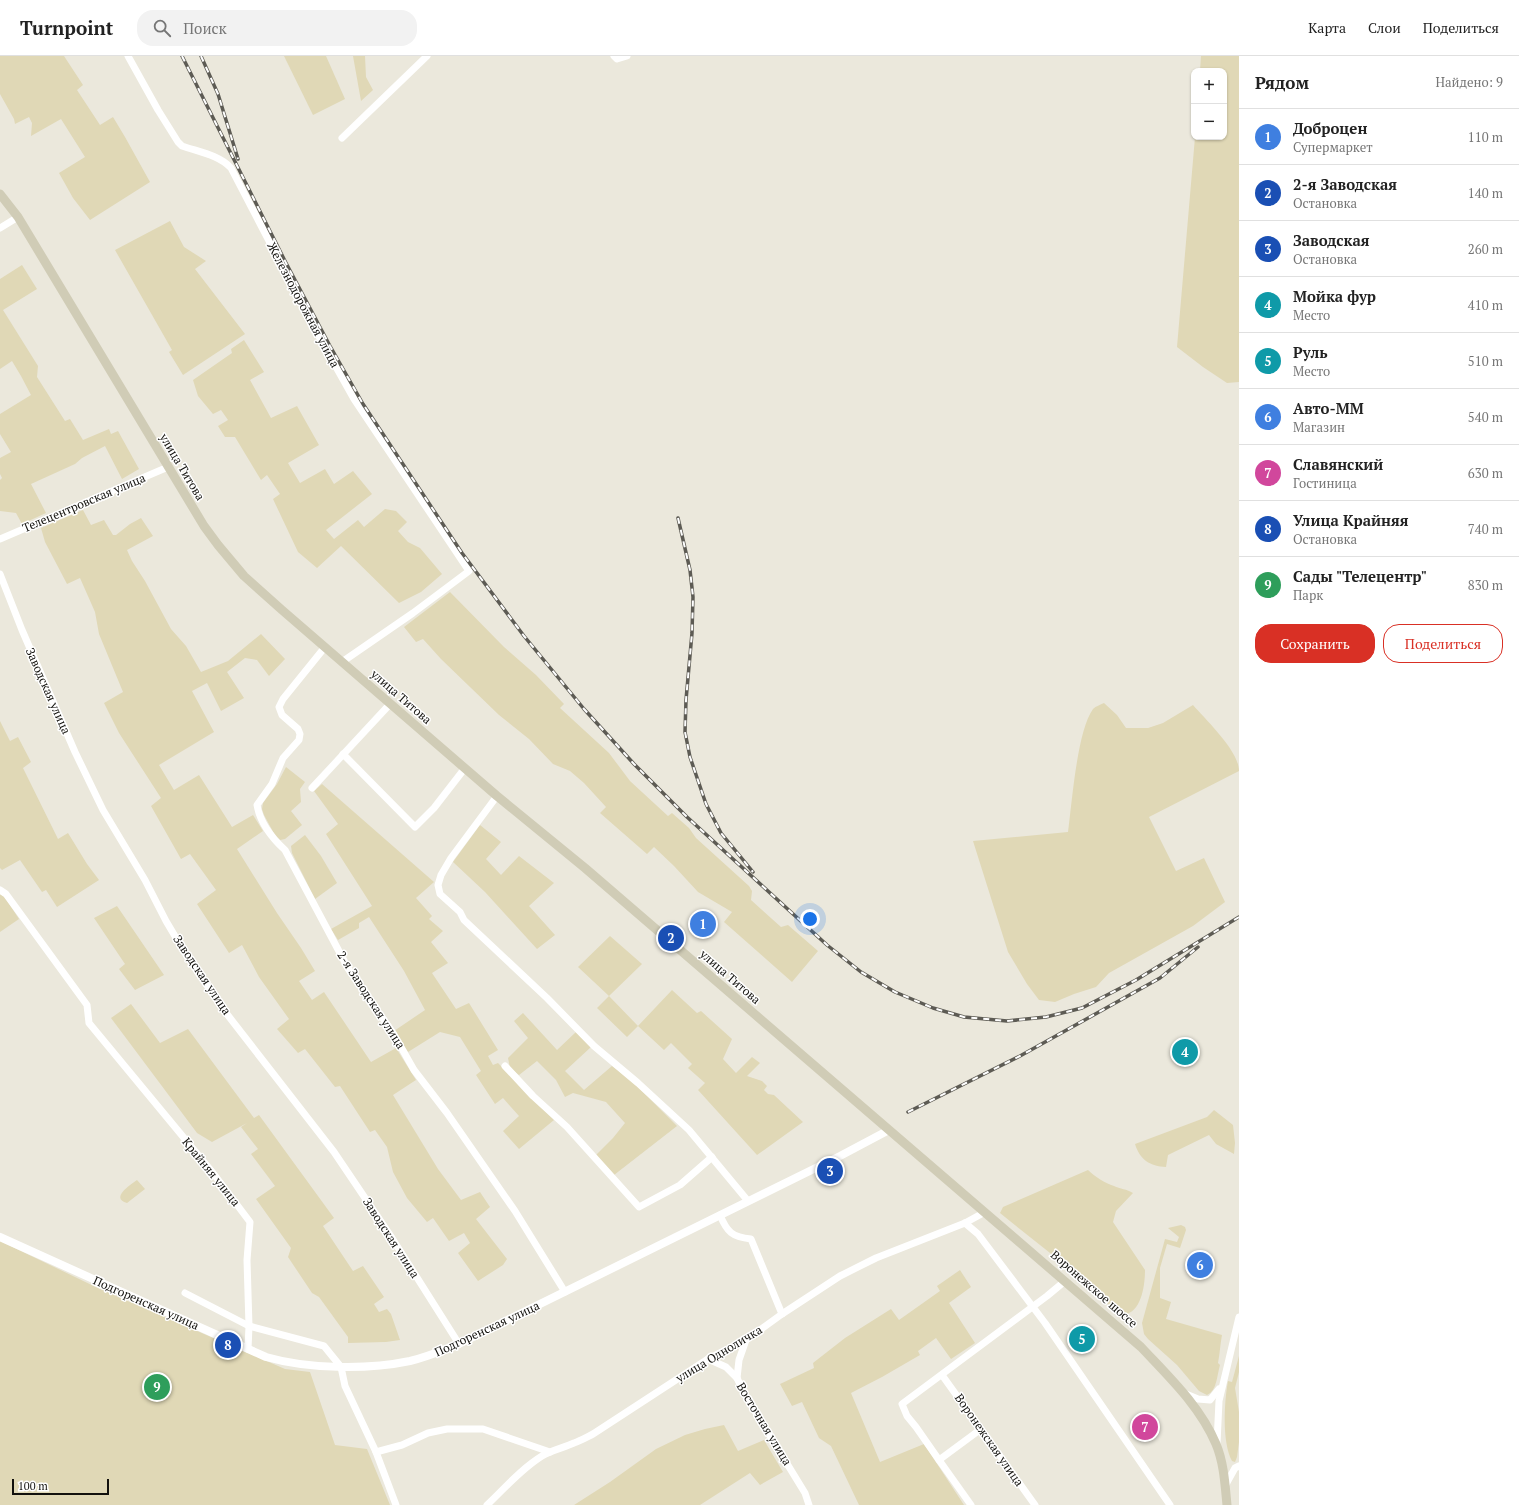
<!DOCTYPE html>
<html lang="ru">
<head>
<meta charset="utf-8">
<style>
	body { margin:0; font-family:"PT Serif",serif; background:#f2f2f2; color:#222 }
	.controls { position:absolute; right:12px; top:12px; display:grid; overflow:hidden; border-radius:8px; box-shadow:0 1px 3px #0004 }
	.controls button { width:36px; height:36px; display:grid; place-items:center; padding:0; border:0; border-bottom:1px solid #e0e0e0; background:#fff; color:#222; font:20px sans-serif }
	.scale { position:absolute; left:12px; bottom:10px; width:97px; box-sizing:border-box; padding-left:4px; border:2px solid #12110d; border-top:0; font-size:11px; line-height:14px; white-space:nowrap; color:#12110d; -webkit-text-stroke:3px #fff; paint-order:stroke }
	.you { position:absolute; left:810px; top:863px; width:14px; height:14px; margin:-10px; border:3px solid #fff; border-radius:50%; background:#1a73e8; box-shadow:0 0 0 6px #1a73e833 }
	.badge { display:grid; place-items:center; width:26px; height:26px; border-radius:50%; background:#d93025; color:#fff; font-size:13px; font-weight:700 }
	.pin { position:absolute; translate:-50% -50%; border:2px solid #fff; box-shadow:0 1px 4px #0006 }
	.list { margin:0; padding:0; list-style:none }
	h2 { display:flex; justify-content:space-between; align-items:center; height:52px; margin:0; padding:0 16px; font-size:17px }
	h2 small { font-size:13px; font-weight:400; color:#767676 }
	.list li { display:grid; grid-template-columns:26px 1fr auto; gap:12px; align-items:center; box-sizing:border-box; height:56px; padding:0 16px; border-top:1px solid #e0e0e0 }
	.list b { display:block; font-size:15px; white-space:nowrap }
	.list p { margin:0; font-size:13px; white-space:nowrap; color:#767676 }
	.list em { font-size:13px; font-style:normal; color:#767676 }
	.actions { display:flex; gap:8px; padding:12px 16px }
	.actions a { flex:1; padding:9px 0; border:1px solid #d93025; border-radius:16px; text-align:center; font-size:14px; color:#d93025 }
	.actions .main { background:#d93025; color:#fff }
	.icon { flex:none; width:22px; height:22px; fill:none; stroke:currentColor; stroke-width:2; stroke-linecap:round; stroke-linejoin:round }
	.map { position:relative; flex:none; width:1239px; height:1449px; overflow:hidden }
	header { display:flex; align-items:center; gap:24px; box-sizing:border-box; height:56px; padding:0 20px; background:#fff; border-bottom:1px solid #e0e0e0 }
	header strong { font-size:19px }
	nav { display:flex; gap:22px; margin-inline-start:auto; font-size:14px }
	.search { width:280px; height:36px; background:#f2f2f2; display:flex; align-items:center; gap:10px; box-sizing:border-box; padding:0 14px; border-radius:16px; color:#767676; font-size:15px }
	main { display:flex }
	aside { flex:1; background:#fff }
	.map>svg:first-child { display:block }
</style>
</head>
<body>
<header>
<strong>Turnpoint</strong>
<div class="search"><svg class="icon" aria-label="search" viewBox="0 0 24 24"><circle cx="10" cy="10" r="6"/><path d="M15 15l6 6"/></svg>Поиск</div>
<nav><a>Карта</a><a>Слои</a><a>Поделиться</a></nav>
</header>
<main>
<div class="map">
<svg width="1239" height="1449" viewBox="0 0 1239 1449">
	<rect width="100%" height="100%" fill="#ebe8dc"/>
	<g fill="#e0d8b6">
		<path d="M0,0H64L83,29L77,34L100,69L113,61L125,81L150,126L90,164L73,142L59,117L85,101L61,63L31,80L32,67L29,61L15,68L14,63L0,38Z"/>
		<path d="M284,0H326L345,43L313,59Z"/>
		<path d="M353,0H365L366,21L373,34L361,45Z"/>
		<path d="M1201,0H1239V326L1227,327L1203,311L1177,291L1195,81H1224V15H1200Z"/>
		<path d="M170,165L184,191L206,205L195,213L245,278L183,319L169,296L172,294L115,194Z"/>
		<path d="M22,209L37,233L3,254L38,310L37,321L65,365L70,363L83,384L109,373L111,378L118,375L139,413L122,423L105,390L82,402L75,408L31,428L46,457L22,468L16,457L0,455V424L2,422L0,418V402L11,396L0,378V358L31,339L21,320L12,305L0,313V223Z"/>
		<path d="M244,284L264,316L250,324L271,362L297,350L319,389L288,407L300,427L325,413L334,428L353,415L372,438L326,474L334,483L358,464L364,471L385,453L396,455L407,466L398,475L408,486L420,492L442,518L421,536L399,547L341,490L317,512L298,496L273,443L280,438L267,419L261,424L235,381H225L218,370L228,364L221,354L213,358L198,340L193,324L232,297L231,293Z"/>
		<path d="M83,454L91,469L104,464L113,479H116L130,468L141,462L153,480L127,494L132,505L145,525L171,573L186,590L201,616L228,605L261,578L285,603L269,620L257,604L245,602L227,616L244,642L221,655L207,627L192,635L214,676L159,709L174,734L199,719L232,771L253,759L263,775L237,793L277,857L301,892L315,915L299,925L312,944L324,936L371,1006L396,992L416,1024L393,1039L438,1113L461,1144L480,1136L490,1151L476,1163L507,1203L503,1209L478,1225L458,1197L470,1187L464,1177L449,1185L433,1162L427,1166L407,1142L393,1116L387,1091L375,1074L370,1076L340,1030L335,1031L305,993L298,997L277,973L289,963L259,921L242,889L229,897L197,848L216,834L190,798L181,803L151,750L161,742L119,677L104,647L123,636L99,578L95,556L80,522L67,528L45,486L41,472Z"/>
		<path d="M450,536L504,591L536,619L564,648L560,652L609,697L630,725L668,760L672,757L689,772L696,782L749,830L752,835L751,844L781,871L788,869L818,895L792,926L724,866L732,856L698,836L674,810L654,791L647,798L600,757L606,751L584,727L570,715L553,708L529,683L499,659L441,603L423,583L416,586L404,571Z"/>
		<path d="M1104,647L1117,659L1126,672H1148L1163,667L1193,649C1206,664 1239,695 1239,715L1149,761L1176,815L1204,802L1225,846L1193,870L1109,917L1096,931L1074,938L1055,946L1039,944L1027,928L1008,896L973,785L1068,776C1072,747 1077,675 1093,653C1096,650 1100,649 1104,647Z"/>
		<path d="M0,665L10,685L18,681L31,706L23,712L58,783L68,777L87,808L99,824L57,851L46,834L42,836L20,804L2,814L0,812Z"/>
		<path d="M286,711L305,726L300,733L301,746L291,755L302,769L285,783L280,784L276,781L264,759L262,753L263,747L277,728Z"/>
		<path d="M322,728L434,826L416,842L432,860L429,863L443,875L431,886L448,907L432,917L456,953L469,947L498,994L488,1000L493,1009L498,1007L554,1064L519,1093L503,1075L519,1060L503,1042L495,1048L476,1019L481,1015L460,981L440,976L408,996L394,975L425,954L404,915L369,861L359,867V872L338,884L331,873L372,850L326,778L338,768L314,735Z"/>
		<path d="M480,769L501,786L486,803L501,819L519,800L554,827L529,850L555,879L537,893L485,836L453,806Z"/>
		<path d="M305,779L321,800L337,827L315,843L292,797L291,790Z"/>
		<path d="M0,838L4,840L19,863L0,876Z"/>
		<path d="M117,850L164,919L135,934L119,913L125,908L94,862Z"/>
		<path d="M610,880L642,908L609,940L638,970L672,934L697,957L701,955L732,983L723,1003L736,1017L752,1001L760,1007L747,1020L762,1025L767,1030L764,1034L768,1038L774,1039L803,1066L757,1099L698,1034L705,1027L688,1012L692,1008L671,987L664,994L638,970L627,981L597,952L609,940L578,911Z"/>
		<path d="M131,948L160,987L188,973L254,1062L259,1059L334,1162L323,1170L353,1215L363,1210L384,1241L374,1248L379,1256L387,1253L391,1258L400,1284L386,1286L348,1287V1281L319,1241L312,1237L288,1201L291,1192L256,1143L275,1130L251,1098L258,1093L241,1071L247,1067L212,1086L197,1077L111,962Z"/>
		<path d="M523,957L557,994L576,976L591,991L565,1015L584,1034L612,1010L631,1024L677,1070L614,1119L596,1099L613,1082L625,1067L606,1046L573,1037L565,1041L556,1024L537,1005L519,1019L510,1012L508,1002L528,982L514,965Z"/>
		<path d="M1214,1054L1233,1069L1235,1087L1234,1098L1216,1088L1209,1079L1168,1099L1166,1111C1150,1110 1140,1104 1135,1088L1207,1061Z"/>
		<path d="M1088,1114C1095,1121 1105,1127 1114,1130C1120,1133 1127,1133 1133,1137L1116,1155L1113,1166L1145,1214C1145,1228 1142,1253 1127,1258C1112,1257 1108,1246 1098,1237C1067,1209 1033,1184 1000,1157L1003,1151Z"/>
		<path d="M137,1124L145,1133L127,1147C110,1142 130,1129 137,1124Z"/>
		<path d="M1181,1169L1185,1171L1186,1174L1180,1192L1167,1188L1160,1212V1242L1171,1246L1166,1263L1222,1279C1220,1289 1220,1297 1218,1307L1220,1309C1217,1319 1217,1335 1207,1339L1199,1335L1177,1309L1148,1283L1144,1278L1142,1267L1165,1183L1177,1186L1179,1181L1168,1172Z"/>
		<path d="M0,1185L100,1233L285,1313L310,1316L335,1389L367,1393L390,1449H0Z"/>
		<path d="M960,1214L971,1231L949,1247L975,1287L951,1303L936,1282L918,1295L920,1299L882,1321L851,1337L880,1406L924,1388L964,1449H859L831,1390L819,1382L802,1346L792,1350L780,1328L814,1312L813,1307L845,1282L891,1253L899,1264L940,1235L937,1230Z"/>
		<path d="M1239,1300V1316L1235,1332L1239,1356V1386L1237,1401L1235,1406L1232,1405C1222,1386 1224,1347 1228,1325L1232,1326Z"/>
		<path d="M724,1369L738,1395L764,1384L783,1416L760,1429L750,1417L700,1449H574L610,1426L656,1393L685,1379L705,1373Z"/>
	</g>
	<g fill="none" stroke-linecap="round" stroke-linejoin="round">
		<g stroke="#fff" stroke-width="7">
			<path d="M128,0L158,54L178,86L182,90C199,96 219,99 231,112L317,277L354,343L469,515L413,557L342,606"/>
			<path d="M614,0L617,3L627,0"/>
			<path d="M342,82L427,0"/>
			<path d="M0,172L18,161"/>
			<path d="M0,483L168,411"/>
			<path d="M0,518L22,574L75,696L103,754L145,824L166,865L185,897L223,953L334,1096L392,1182L459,1288"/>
			<path d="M325,591L283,643L279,651L282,659L298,673L300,678L299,684L283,702L272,728L257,749C260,766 272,782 285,794L349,914L393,977L414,1014L447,1057L515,1155L565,1236"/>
			<path d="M343,698L415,771L434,752L465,712"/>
			<path d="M312,732L390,648"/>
			<path d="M497,740L451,802L441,819L438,829L440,838L460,856L464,864L547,942L594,990L638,1027L689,1074L748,1145"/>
			<path d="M0,834L6,838L87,949L89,967L213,1117L250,1166L247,1204L249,1270L248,1293"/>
			<path d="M505,1010L533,1040L567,1071L639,1151L680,1129L712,1101"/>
			<path d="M720,1159C727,1176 732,1181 751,1183L782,1258"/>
			<path d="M965,1167L978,1178L1045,1267L1170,1449"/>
			<path d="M185,1237L249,1270L324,1290L341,1311L345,1330L376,1396L396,1449"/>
			<path d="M746,1284L739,1304L737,1322L745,1339L805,1437L809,1449"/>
			<path d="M708,1303L726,1311L737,1322"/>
			<path d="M942,1319L1035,1449"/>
			<path d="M1186,1338L1198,1343L1210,1344L1219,1333"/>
			<path d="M1217,1387L1219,1345L1239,1261"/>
			<path d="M376,1396L402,1389L428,1377L447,1373H483L550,1396"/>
			<path d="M939,1404L916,1371L907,1360L902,1348L1047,1240L1065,1225"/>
			<path d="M1225,1430L1235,1412L1239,1410"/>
			<path d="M487,1449C505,1432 521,1413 542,1400C552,1394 563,1392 574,1387C580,1385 587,1381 593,1378L708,1303L746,1284L782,1258L840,1220L876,1202L965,1167L985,1156"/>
			<path d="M971,1449L939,1404L981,1373"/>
		</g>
		<path stroke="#fff" stroke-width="8" d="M0,1181L266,1301C308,1313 367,1314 410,1305C427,1301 443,1294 459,1288L840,1100L889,1074"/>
		<path stroke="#d0ccb6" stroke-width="9" d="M0,138L18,161L204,470L218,489L244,520L282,554L497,740L585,812L1141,1291C1169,1321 1200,1350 1216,1388C1224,1407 1225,1429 1227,1449"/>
		<defs>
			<g id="rail">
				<path d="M182,0L286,207L330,290L363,348L462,497L524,580L584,653L634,708L687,761L827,889L861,916L895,936L933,952L964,961L1007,965L1046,961L1082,952L1136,924L1239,861"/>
				<path d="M201,0L218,38L238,103"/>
				<path d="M678,462L690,514L693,541L692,577L686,644L685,676L690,701L706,748L721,777L753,816"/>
				<path d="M908,1056L1020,1000L1160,922L1198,891"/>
			</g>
		</defs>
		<use href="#rail" stroke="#5d5b54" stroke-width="3.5"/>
		<use href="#rail" stroke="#fff" stroke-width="2" stroke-dasharray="6" stroke-linecap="butt"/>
	</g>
	<g text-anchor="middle" stroke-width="3" stroke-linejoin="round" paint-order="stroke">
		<g font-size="12" fill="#12110d" stroke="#fff">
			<text transform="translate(303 249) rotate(62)" y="4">Железнодорожная улица</text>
			<text transform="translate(182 411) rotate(59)" y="4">улица Титова</text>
			<text transform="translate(84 447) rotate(-23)" y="4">Телецентровская улица</text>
			<text transform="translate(48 635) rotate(66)" y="4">Заводская улица</text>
			<text transform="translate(401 641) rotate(41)" y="4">улица Титова</text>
			<text transform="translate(202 919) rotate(56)" y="4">Заводская улица</text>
			<text transform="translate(730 921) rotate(41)" y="4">улица Титова</text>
			<text transform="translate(371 944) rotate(57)" y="4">2-я Заводская улица</text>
			<text transform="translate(211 1116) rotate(51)" y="4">Крайняя улица</text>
			<text transform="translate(391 1182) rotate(57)" y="4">Заводская улица</text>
			<text transform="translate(1094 1233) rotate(41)" y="4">Воронежское шоссе</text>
			<text transform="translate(146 1247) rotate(24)" y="4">Подгоренская улица</text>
			<text transform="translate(487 1273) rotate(-25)" y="4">Подгоренская улица</text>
			<text transform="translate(719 1298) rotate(-31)" y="4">улица Одноличка</text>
			<text transform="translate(764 1368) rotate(59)" y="4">Восточная улица</text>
			<text transform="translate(989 1384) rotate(55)" y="4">Воронежская улица</text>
		</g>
	</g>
</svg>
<div class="controls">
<button>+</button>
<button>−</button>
</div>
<div class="scale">100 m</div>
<div class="you"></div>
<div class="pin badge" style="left:703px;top:868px;background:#3f7fe0">1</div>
<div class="pin badge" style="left:671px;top:882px;background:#1a4fb4">2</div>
<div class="pin badge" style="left:830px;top:1115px;background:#1a4fb4">3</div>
<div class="pin badge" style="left:1185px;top:996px;background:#0f9aa8">4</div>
<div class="pin badge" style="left:1082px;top:1283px;background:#0f9aa8">5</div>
<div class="pin badge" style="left:1200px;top:1209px;background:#3f7fe0">6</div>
<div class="pin badge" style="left:1145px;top:1371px;background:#d1479c">7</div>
<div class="pin badge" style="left:228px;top:1289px;background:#1a4fb4">8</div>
<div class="pin badge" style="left:157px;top:1331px;background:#2e9e5b">9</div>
</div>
<aside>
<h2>Рядом<small>Найдено: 9</small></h2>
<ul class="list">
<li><span class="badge" style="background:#3f7fe0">1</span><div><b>Доброцен</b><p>Супермаркет</p></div><em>110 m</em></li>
<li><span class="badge" style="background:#1a4fb4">2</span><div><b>2-я Заводская</b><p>Остановка</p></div><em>140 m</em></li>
<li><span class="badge" style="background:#1a4fb4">3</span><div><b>Заводская</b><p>Остановка</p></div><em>260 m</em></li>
<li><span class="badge" style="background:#0f9aa8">4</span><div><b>Мойка фур</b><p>Место</p></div><em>410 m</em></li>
<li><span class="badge" style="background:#0f9aa8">5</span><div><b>Руль</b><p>Место</p></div><em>510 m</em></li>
<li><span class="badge" style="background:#3f7fe0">6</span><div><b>Авто-ММ</b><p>Магазин</p></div><em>540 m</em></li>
<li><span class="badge" style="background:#d1479c">7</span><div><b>Славянский</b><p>Гостиница</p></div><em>630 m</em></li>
<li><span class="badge" style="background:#1a4fb4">8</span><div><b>Улица Крайняя</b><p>Остановка</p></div><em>740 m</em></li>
<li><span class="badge" style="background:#2e9e5b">9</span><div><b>Сады &quot;Телецентр&quot;</b><p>Парк</p></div><em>830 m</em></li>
</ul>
<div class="actions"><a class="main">Сохранить</a><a>Поделиться</a></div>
</aside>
</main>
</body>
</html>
